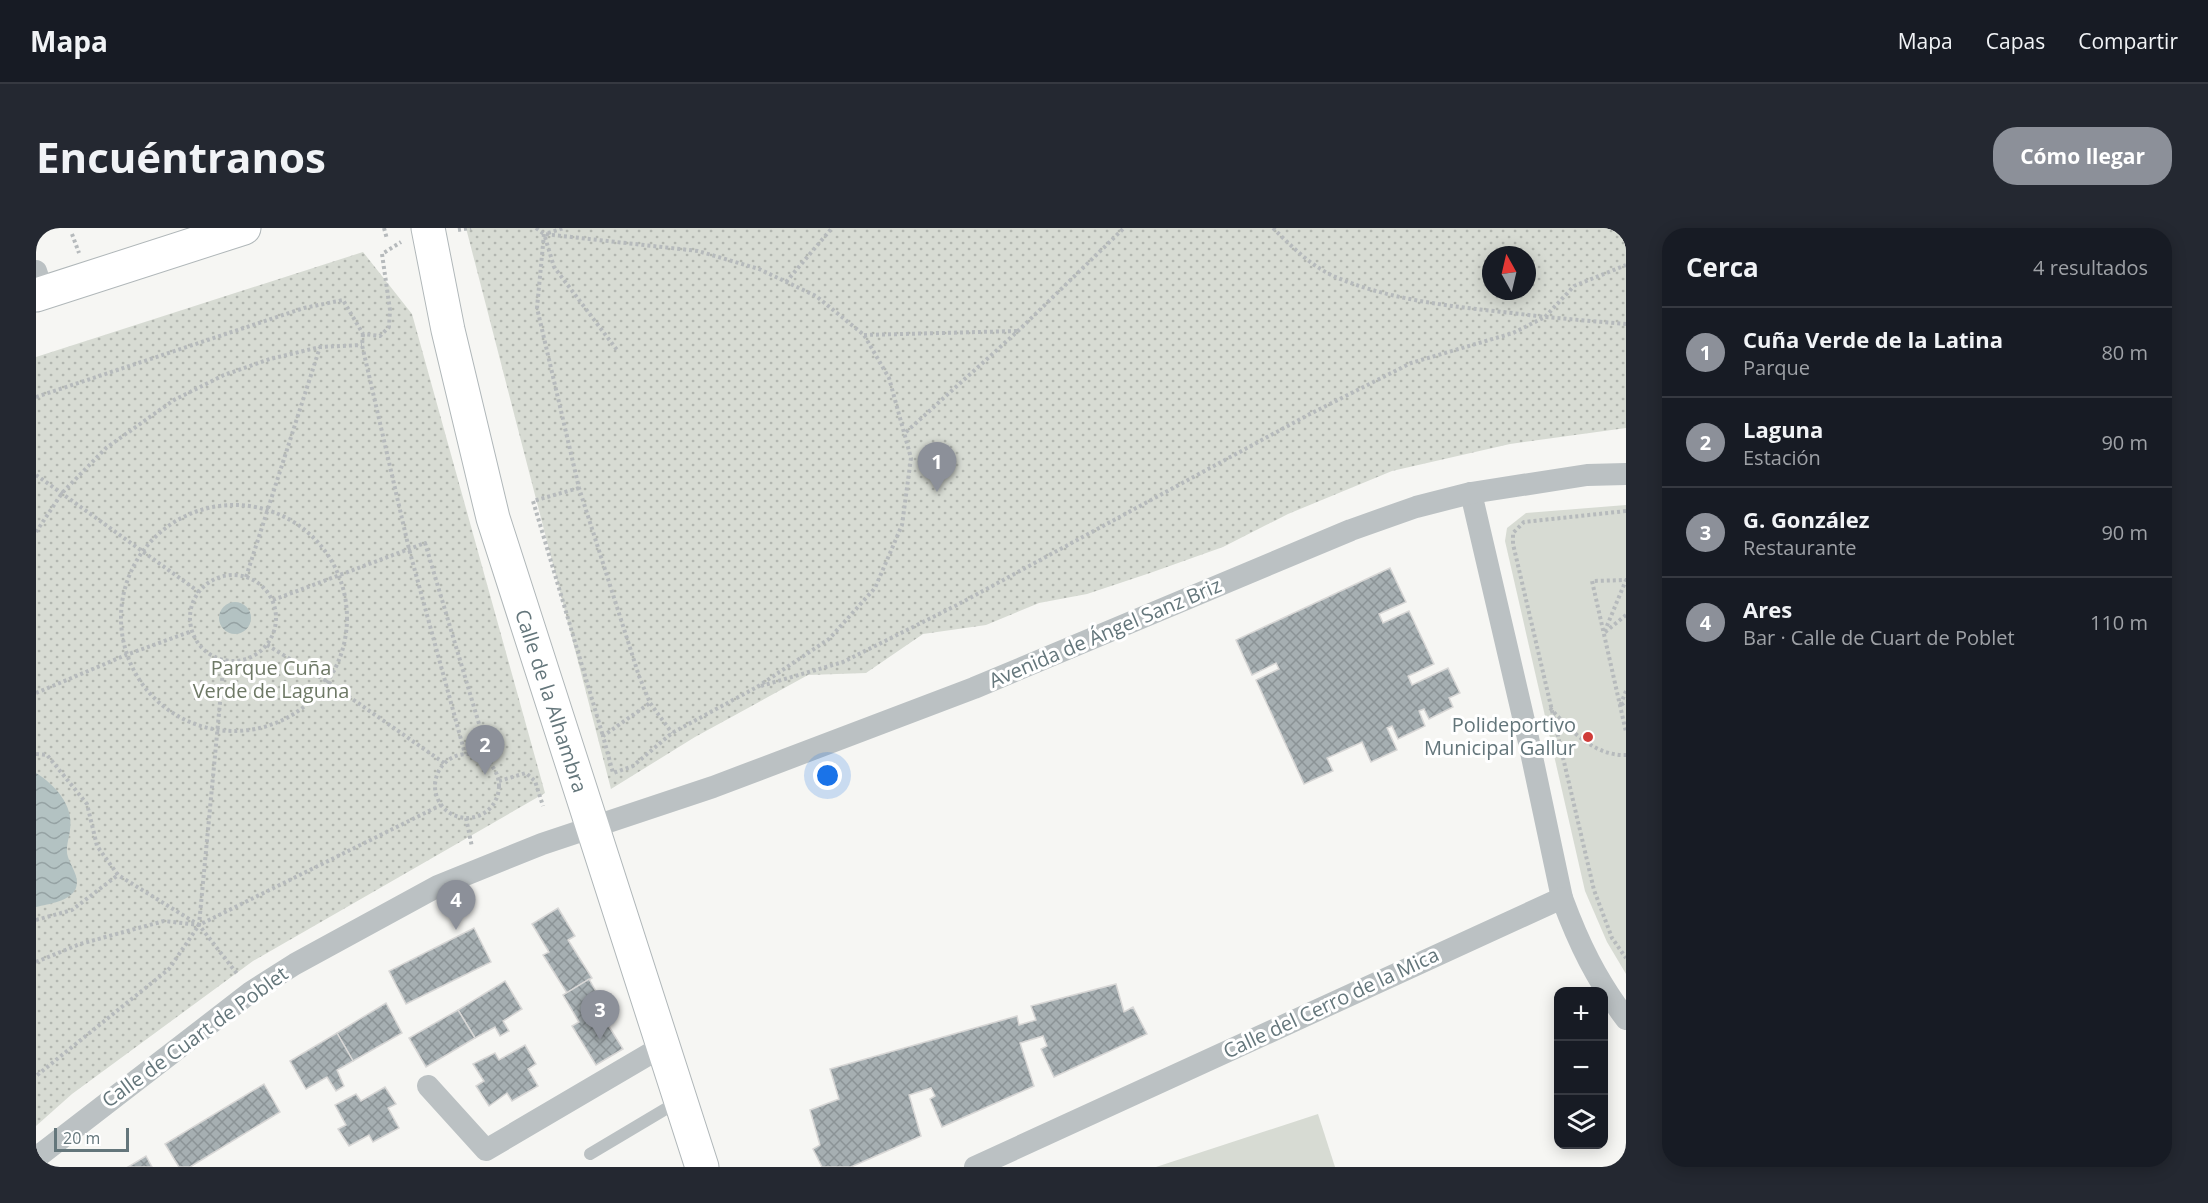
<!DOCTYPE html>
<html lang="es">
<head>
<meta charset="utf-8">
<style>
	body { margin:0; font-family:"Open Sans",sans-serif; background:#242831; color:#f1f3f6 }
	.controls { position:absolute; right:18px; bottom:18px; display:grid; overflow:hidden; border-radius:12px; box-shadow:0 3px 15px #0003 }
	.controls button { width:54px; height:54px; display:grid; place-items:center; padding:0; border:0; border-bottom:2px solid #363941; background:#171b24; color:#f1f3f6; font:30px sans-serif }
	.compass { position:absolute; left:1446px; top:18px; width:54px; height:54px; border-radius:50%; background:#171b24; box-shadow:0 3px 15px #0003; rotate:352deg }
	.scale { position:absolute; left:18px; bottom:15px; width:75px; box-sizing:border-box; padding-left:6px; border:3px solid #64767b; border-top:0; font-size:16px; line-height:21px; white-space:nowrap; color:#64767b; -webkit-text-stroke:4px #fff; paint-order:stroke }
	.you { position:absolute; left:792px; top:548px; width:21px; height:21px; margin:-15px; border:4px solid #fff; border-radius:50%; background:#1a73e8; box-shadow:0 0 0 9px #1a73e833 }
	.badge { display:grid; place-items:center; width:39px; height:39px; border-radius:50%; background:#8c9099; color:#fff; font-size:20px; font-weight:700 }
	.pin { position:absolute; translate:-50% -50px; filter:drop-shadow(0 2px 3px #0008) }
	.pin::after { content:''; position:absolute; top:32px; width:21px; height:18px; background:inherit; clip-path:polygon(0 0,100% 0,50% 100%) }
	.list { margin:0; padding:0; list-style:none }
	h2 { display:flex; justify-content:space-between; align-items:center; height:78px; margin:0; padding:0 24px; font-size:26px }
	h2 small { font-size:20px; font-weight:400; color:#9ea1a6 }
	.list li { display:grid; grid-template-columns:39px 1fr auto; gap:18px; align-items:center; box-sizing:border-box; height:90px; padding:0 24px; border-top:2px solid #363941 }
	.list b { display:block; font-size:22px; white-space:nowrap }
	.list p { margin:0; font-size:20px; white-space:nowrap; color:#9ea1a6 }
	.list em { font-size:20px; font-style:normal; color:#9ea1a6 }
	.icon { flex:none; width:33px; height:33px; fill:none; stroke:currentColor; stroke-width:2; stroke-linecap:round; stroke-linejoin:round }
	.map { position:relative; flex:none; width:1590px; height:939px; overflow:hidden; border-radius:24px }
	header { display:flex; align-items:center; gap:36px; box-sizing:border-box; height:84px; padding:0 30px; background:#171b24; border-bottom:2px solid #363941 }
	header strong { font-size:28px }
	nav { display:flex; gap:33px; margin-inline-start:auto; font-size:21px }
	.intro { display:flex; align-items:center; justify-content:space-between; box-sizing:border-box; height:144px; padding:0 36px }
	h1 { margin:0; font-size:42px }
	.button { padding:15px 27px; border-radius:24px; background:#8c9099; color:#fff; font-size:21px; font-weight:700 }
	main { display:flex; gap:36px; padding:0 36px }
	aside { flex:1; background:#171b24; border-radius:24px; box-shadow:0 3px 15px #0003 }
	.map>svg:first-child { display:block }
</style>
</head>
<body>
<header>
<strong>Mapa</strong>
<nav><a>Mapa</a><a>Capas</a><a>Compartir</a></nav>
</header>
<div class="intro"><h1>Encuéntranos</h1><a class="button">Cómo llegar</a></div>
<main>
<div class="map">
<svg width="1590" height="939" viewBox="0 0 1590 939">
	<defs>
		<pattern id="green-dots" width="8" height="8" patternUnits="userSpaceOnUse" patternTransform="scale(1.5)"><rect width="8" height="8" fill="#d7dbd3"/><path d="M2 2h.1M6 6h.1" fill="none" stroke="#b2b6b0" stroke-width="1.8" stroke-linecap="round"/></pattern>
		<pattern id="water-waves" width="16" height="10" patternUnits="userSpaceOnUse" patternTransform="scale(1.5)"><rect width="16" height="10" fill="#b3c2c2"/><path d="M0 5q4-4 8 0t8 0" fill="none" stroke="#95a2a3"/></pattern>
		<pattern id="building-cross-hatch" width="8" height="8" patternUnits="userSpaceOnUse" patternTransform="scale(1.5)"><rect width="8" height="8" fill="#a6afb2"/><path d="M0 0l8 8M0 8l8-8" fill="none" stroke="#8b9396"/></pattern>
	</defs>
	<rect width="100%" height="100%" fill="#f6f6f3"/>
	<g fill="url(#green-dots)" fill-rule="evenodd">
		<path d="M430,0H1590V200L1474,216L1356,243L1252,286L1187,319L1114,345L1051,366L1003,375L950,397L887,406L830,445L772,447L659,509L575,561ZM1455,27H1491V63H1455Z"/>
		<path d="M327,24L376,86L509,565L217,733L36,866L0,898V129Z"/>
	</g>
	<g fill="#d7dbd3">
		<path d="M1590,277V746L1571,714L1549,663L1469,313L1471,300L1490,285Z"/>
		<path d="M1282,886L1299,939H1120Z"/>
	</g>
	<g fill="url(#water-waves)">
		<circle cx="199" cy="390" r="16"/>
		<path d="M0,545C19,557 38,577 34,602C33,611 29,620 32,629C35,639 44,649 40,660C35,673 13,676 0,679Z"/>
	</g>
	<g fill="url(#building-cross-hatch)" stroke="#d8d7d6" stroke-width="1.5">
		<path d="M1354,340L1370,374L1343,386L1347,395L1373,383L1398,436L1372,448L1376,457L1412,440L1424,465L1413,470L1417,479L1393,491L1388,481L1383,483L1389,498L1362,511L1356,498L1351,500L1361,522L1335,534L1326,514L1291,530L1297,543L1268,556L1220,452L1243,441L1240,435L1216,447L1200,412Z"/>
		<path d="M522,680L539,708L532,712L556,750L531,765L507,727L513,724L496,696Z"/>
		<path d="M438,700L455,734L370,776L353,743Z"/>
		<path d="M553,751L570,781L564,784L587,821L560,837L536,798L543,794L527,767Z"/>
		<path d="M469,753L486,781L467,793L473,803L464,808L459,799L439,810L422,782Z"/>
		<path d="M1080,756L1088,784L1097,779L1111,806L1018,849L1005,821L1011,818L1007,808L984,815L998,858L906,899L894,871L899,868L895,860L873,867L885,908L815,939H786L777,921L784,917L774,882L803,871L794,841L981,788L983,797L1000,792L995,778Z"/>
		<path d="M350,775L366,805L317,833L301,805Z"/>
		<path d="M422,782L439,810L390,839L373,810Z"/>
		<path d="M301,805L317,833L301,842L308,858L300,863L291,849L270,861L254,833Z"/>
		<path d="M489,817L500,836L492,841L502,858L476,873L471,865L453,878L440,858L448,853L437,836L459,825L463,832Z"/>
		<path d="M228,856L244,884L154,939H143L129,916Z"/>
		<path d="M349,859L360,876L352,880L363,900L337,914L333,907L313,918L302,901L310,897L299,877L320,866L325,873Z"/>
		<path d="M110,928L116,939H92Z"/>
	</g>
	<g fill="none" stroke-linecap="round" stroke-linejoin="round">
		<defs>
			<g id="secondary">
				<path d="M392,0L412,102L457,290L666,939"/>
				<path d="M0,67L208,0"/>
			</g>
		</defs>
		<use href="#secondary" stroke="#b0b7b9" stroke-width="35"/>
		<g stroke="#b6babc" stroke-width="4" stroke-dasharray="3 3" stroke-linecap="butt">
			<path d="M348,0L351,11"/>
			<path d="M500,0L508,6L662,23L723,41L780,68L828,107L853,150L875,230L866,297L839,360L793,411L721,459L636,505L597,538L577,545L567,508L614,475"/>
			<path d="M1237,0C1256,19 1277,40 1302,50C1367,77 1440,80 1509,89L1538,58L1590,37"/>
			<path d="M422,2L435,0"/>
			<path d="M512,5L528,0"/>
			<path d="M36,6L43,25"/>
			<path d="M508,6L501,80L543,260L603,448L614,475L636,505"/>
			<path d="M509,9L518,39L581,122"/>
			<path d="M750,54L796,0"/>
			<path d="M327,106L326,117L373,321L429,526"/>
			<path d="M828,107L981,103"/>
			<path d="M0,169L268,80L307,72L327,106L344,108L353,99L354,82L346,26L365,14"/>
			<path d="M870,204L982,103L1088,0"/>
			<path d="M0,247L163,364"/>
			<path d="M543,260L497,273L567,508"/>
			<circle cx="198" cy="390" r="113"/>
			<path d="M1590,283L1488,294L1477,305V316L1558,662L1576,710L1590,730"/>
			<path d="M0,304L26,265L70,220L138,172L188,147L234,131L284,119L326,117"/>
			<circle cx="197" cy="390" r="43"/>
			<path d="M210,349L284,119"/>
			<path d="M237,372L389,315L455,536"/>
			<path d="M1590,387L1568,405L1590,352L1556,353L1590,504"/>
			<path d="M231,417L292,454L408,535"/>
			<path d="M188,432L163,697L405,577"/>
			<path d="M725,458L807,434L921,377L1272,187L1375,135L1477,105L1509,89L1590,96"/>
			<path d="M1590,463L1584,478L1590,473"/>
			<path d="M0,465L90,427L156,403"/>
			<path d="M1514,480C1534,502 1558,528 1590,527"/>
			<circle cx="431" cy="558" r="32"/>
			<path d="M0,526L11,527L51,576L61,618L82,647L163,697L133,741L0,848"/>
			<path d="M463,553L490,545L499,553L507,578"/>
			<path d="M430,590L436,619"/>
			<path d="M0,692L36,682L82,647"/>
			<path d="M0,734L44,716L128,693L163,697L202,747"/>
		</g>
		<path stroke="#bbc1c3" stroke-width="12" d="M554,926L643,873"/>
		<g stroke="#bbc1c3" stroke-width="22">
			<path d="M0,43L7,64"/>
			<path d="M1435,265L1492,510L1526,670"/>
			<path d="M392,858L450,922L627,818"/>
			<path d="M0,930L215,764L259,736L402,658L506,616L677,559L938,460L1315,302L1380,279L1435,265L1551,247L1590,246"/>
			<path d="M939,939L1526,670C1543,716 1560,751 1590,791"/>
		</g>
		<use href="#secondary" stroke="#fff" stroke-width="33"/>
	</g>
	<circle fill="#d03c39" stroke="#fff" stroke-width="2" cx="1552" cy="509" r="6"/>
	<g text-anchor="middle" stroke-width="6" stroke-linejoin="round" paint-order="stroke">
		<g font-size="20" fill="#64767b" stroke="#fff">
			<text transform="translate(1069 405) rotate(-23)" y="7">Avenida de Ángel Sanz Briz</text>
			<text transform="translate(515 473) rotate(72)" y="7">Calle de la Alhambra</text>
			<text transform="translate(1295 775) rotate(-25)" y="7">Calle del Cerro de la Mica</text>
			<text transform="translate(159 809) rotate(-36)" y="7">Calle de Cuart de Poblet</text>
		</g>
		<g font-size="20" fill="#6e7966" stroke="#fff">
			<text x="235" y="447">Parque Cuña<tspan x="235" dy="23">Verde de Laguna</tspan></text>
		</g>
		<g font-size="20" fill="#64767b" stroke="#fff" text-anchor="end">
			<text x="1540" y="504">Polideportivo<tspan x="1540" dy="23">Municipal Gallur</tspan></text>
		</g>
	</g>
</svg>
<div class="controls">
<button>+</button>
<button>−</button>
<button><svg class="icon" aria-label="layers" viewBox="0 0 24 24"><path d="M12 4l9 5-9 5-9-5zM3 14l9 5 9-5"/></svg></button>
</div>
<svg class="compass" viewBox="-18 -18 36 36"><path d="M0-13l5 13h-10z" fill="#e53935"/><path d="M0 13l5-13h-10z" fill="#9ea1a6"/></svg>
<div class="scale">20 m</div>
<div class="you"></div>
<div class="pin badge" style="left:901px;top:264px">1</div>
<div class="pin badge" style="left:449px;top:547px">2</div>
<div class="pin badge" style="left:564px;top:812px">3</div>
<div class="pin badge" style="left:420px;top:702px">4</div>
</div>
<aside>
<h2>Cerca<small>4 resultados</small></h2>
<ul class="list">
<li><span class="badge">1</span><div><b>Cuña Verde de la Latina</b><p>Parque</p></div><em>80 m</em></li>
<li><span class="badge">2</span><div><b>Laguna</b><p>Estación</p></div><em>90 m</em></li>
<li><span class="badge">3</span><div><b>G. González</b><p>Restaurante</p></div><em>90 m</em></li>
<li><span class="badge">4</span><div><b>Ares</b><p>Bar · Calle de Cuart de Poblet</p></div><em>110 m</em></li>
</ul>
</aside>
</main>
</body>
</html>
